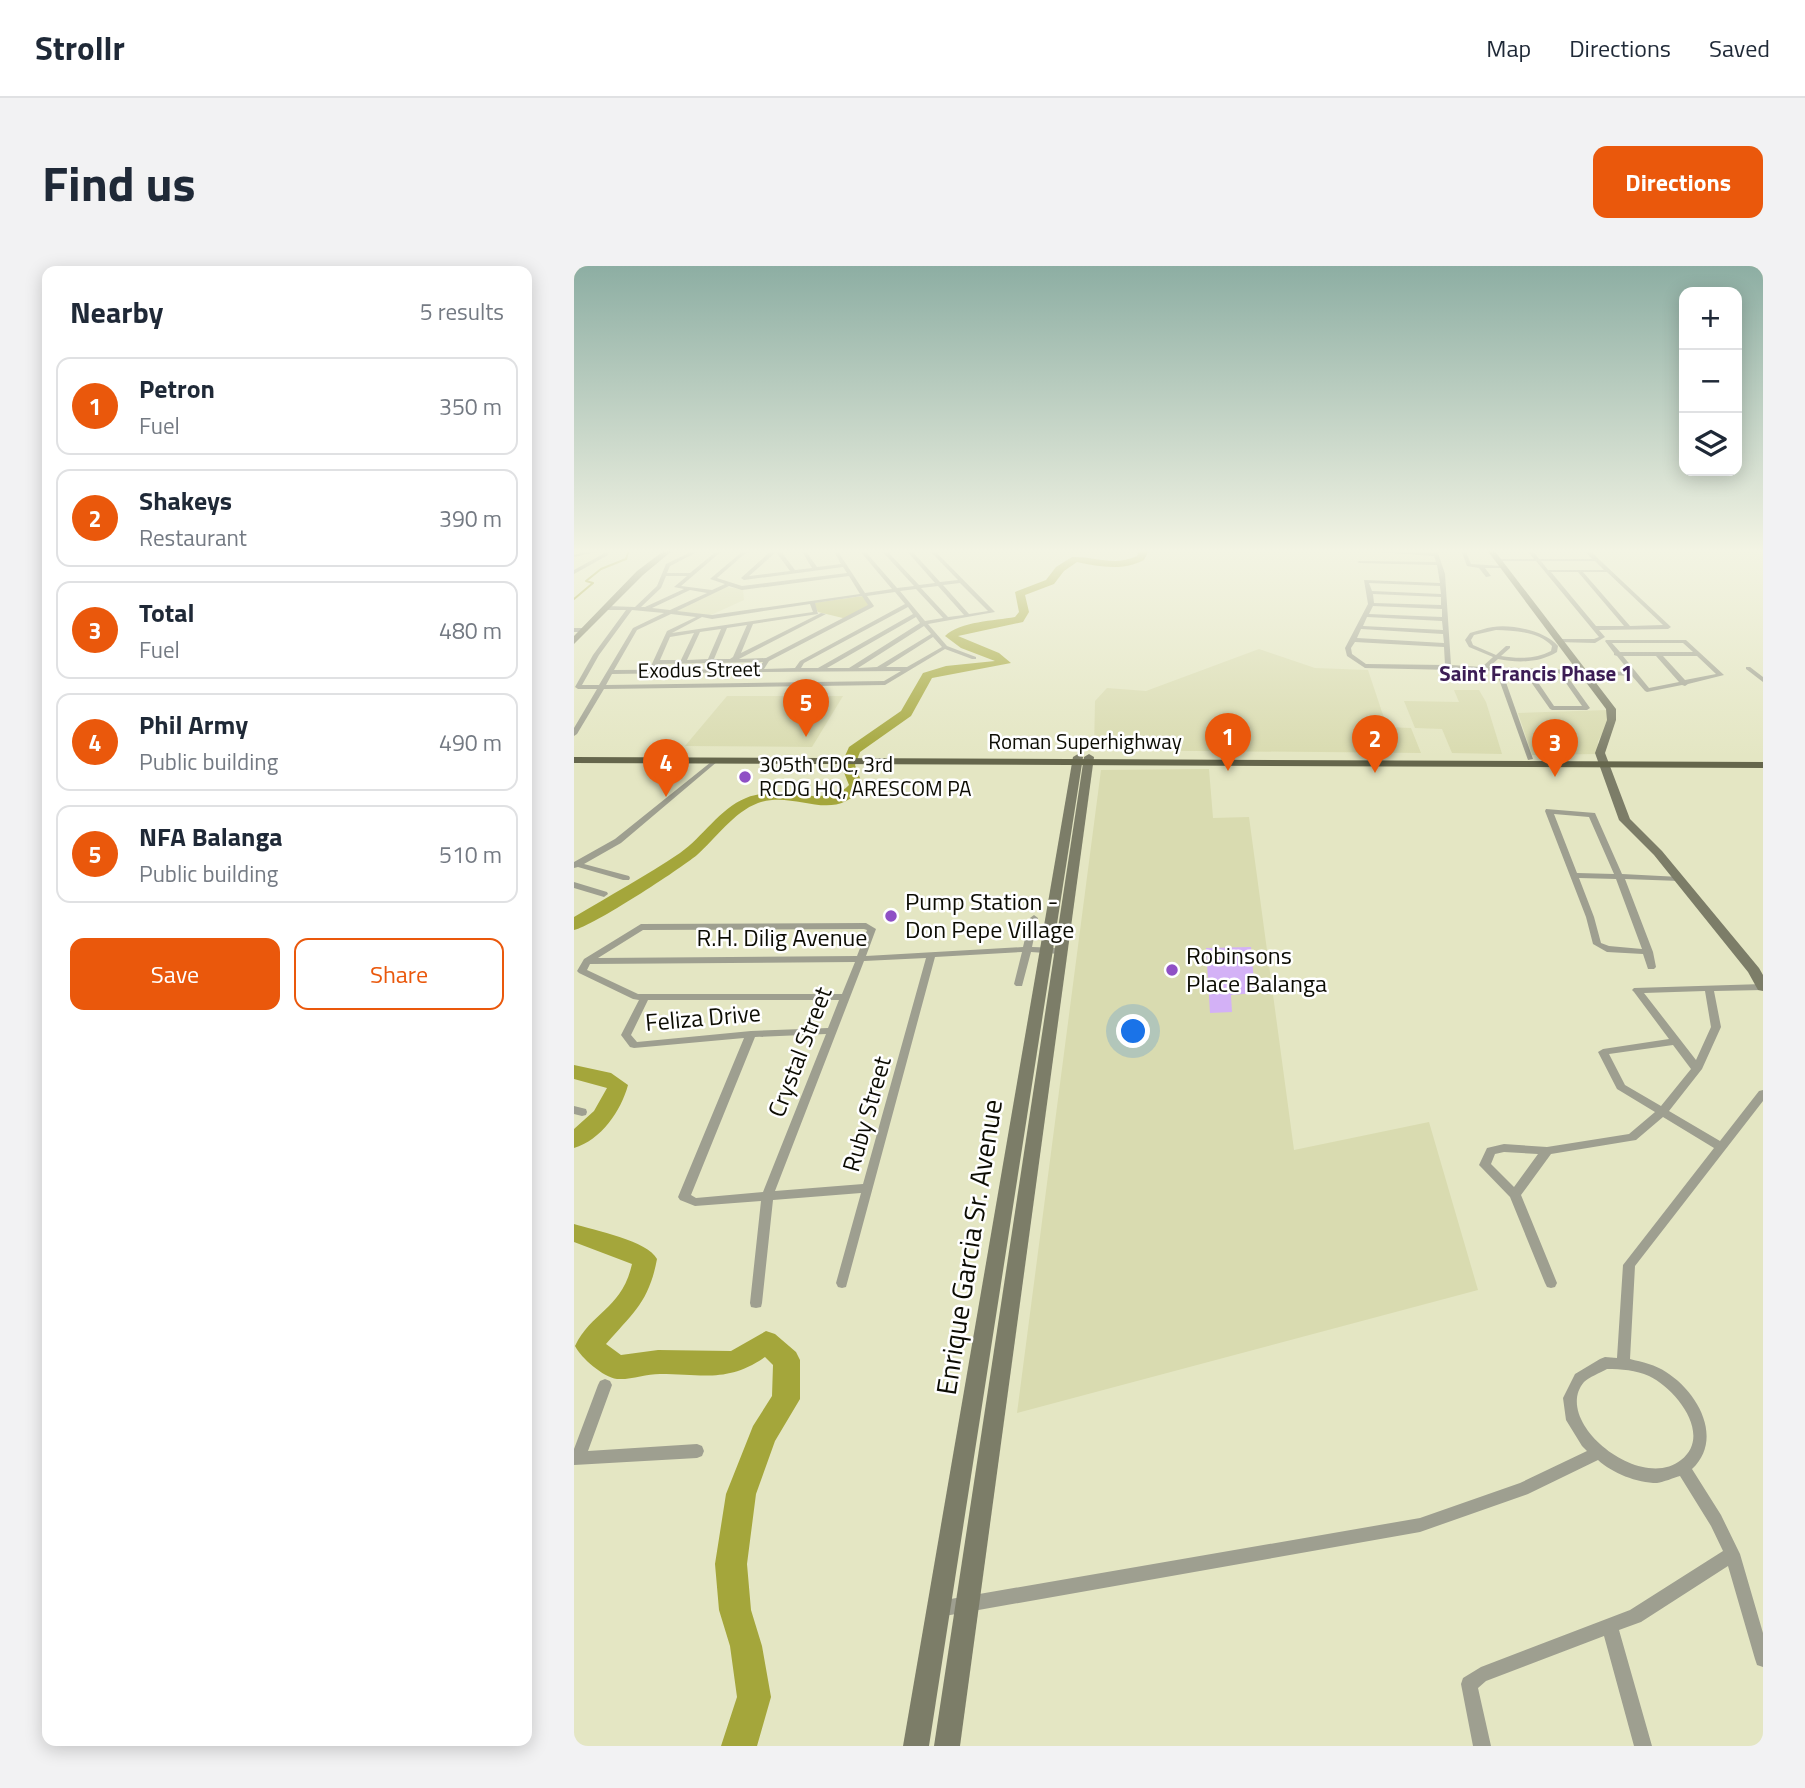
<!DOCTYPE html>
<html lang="en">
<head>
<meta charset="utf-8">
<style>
	body { margin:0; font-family:"Titillium Web",sans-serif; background:#f2f2f3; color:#1f2937 }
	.controls { position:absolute; right:21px; top:21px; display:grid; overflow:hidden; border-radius:14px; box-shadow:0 4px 18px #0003 }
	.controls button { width:63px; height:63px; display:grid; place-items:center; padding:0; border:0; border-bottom:2px solid #e0e1e3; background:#fff; color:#1f2937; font:35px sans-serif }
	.you { position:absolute; left:560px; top:766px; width:24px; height:24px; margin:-18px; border:5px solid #fff; border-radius:50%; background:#1a73e8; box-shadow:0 0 0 10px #1a73e833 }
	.badge { display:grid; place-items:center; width:46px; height:46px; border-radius:50%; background:#ea580c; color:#fff; font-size:23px; font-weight:700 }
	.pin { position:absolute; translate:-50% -58px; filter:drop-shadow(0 2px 4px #0008) }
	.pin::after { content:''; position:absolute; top:37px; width:24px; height:21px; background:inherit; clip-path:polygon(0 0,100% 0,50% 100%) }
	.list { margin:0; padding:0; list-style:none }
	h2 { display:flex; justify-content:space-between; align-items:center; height:91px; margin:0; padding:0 28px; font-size:30px }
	h2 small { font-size:23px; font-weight:400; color:#747a83 }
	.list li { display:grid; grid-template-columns:46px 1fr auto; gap:21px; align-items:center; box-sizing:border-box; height:98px; margin:0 14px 14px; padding:0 14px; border:2px solid #e0e1e3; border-radius:14px }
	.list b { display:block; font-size:26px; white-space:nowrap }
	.list p { margin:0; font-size:23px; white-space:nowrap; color:#747a83 }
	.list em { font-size:23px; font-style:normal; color:#747a83 }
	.actions { display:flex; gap:14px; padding:21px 28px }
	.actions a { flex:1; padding:16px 0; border:2px solid #ea580c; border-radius:14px; text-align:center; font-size:24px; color:#ea580c }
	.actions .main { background:#ea580c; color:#fff }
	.icon { flex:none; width:38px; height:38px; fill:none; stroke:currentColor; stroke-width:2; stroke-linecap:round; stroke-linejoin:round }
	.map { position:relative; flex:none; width:1189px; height:1480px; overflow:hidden; border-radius:14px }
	header { display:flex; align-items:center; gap:42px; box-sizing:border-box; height:98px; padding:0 35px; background:#fff; border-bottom:2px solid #e0e1e3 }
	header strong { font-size:33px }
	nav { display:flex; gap:38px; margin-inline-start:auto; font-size:24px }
	.intro { display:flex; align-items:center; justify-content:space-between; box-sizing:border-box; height:168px; padding:0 42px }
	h1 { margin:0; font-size:49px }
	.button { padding:18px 32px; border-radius:14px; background:#ea580c; color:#fff; font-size:24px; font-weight:700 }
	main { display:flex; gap:42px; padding:0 42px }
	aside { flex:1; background:#fff; border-radius:14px; box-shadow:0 4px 18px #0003 }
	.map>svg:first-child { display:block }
</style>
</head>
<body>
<header>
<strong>Strollr</strong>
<nav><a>Map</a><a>Directions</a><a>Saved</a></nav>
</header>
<div class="intro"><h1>Find us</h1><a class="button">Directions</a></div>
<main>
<aside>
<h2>Nearby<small>5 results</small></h2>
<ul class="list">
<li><span class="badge">1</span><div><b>Petron</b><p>Fuel</p></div><em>350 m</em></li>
<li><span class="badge">2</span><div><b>Shakeys</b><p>Restaurant</p></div><em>390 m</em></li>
<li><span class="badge">3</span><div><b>Total</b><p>Fuel</p></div><em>480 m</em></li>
<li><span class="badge">4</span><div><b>Phil Army</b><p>Public building</p></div><em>490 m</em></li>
<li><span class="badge">5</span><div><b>NFA Balanga</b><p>Public building</p></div><em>510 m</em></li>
</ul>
<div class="actions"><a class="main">Save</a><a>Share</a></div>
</aside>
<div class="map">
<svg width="1189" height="1480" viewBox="0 0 1189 1480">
	<rect width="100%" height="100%" fill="#e4e6c3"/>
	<g fill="#d9dbb0">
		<path d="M152,321L169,323L170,334L137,349L99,346Z"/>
		<path d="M685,383L741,402L794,404L813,461L837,462L847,487L520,484L521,435L533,422L572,425Z"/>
		<path d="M880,424H905L912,436L928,488L878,487L868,463L841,462L830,435L885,436Z"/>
		<path d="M153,430H269L238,481L111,480Z"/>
		<path d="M1034,444L1040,449L1024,475L1023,488L958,489L944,447Z"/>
		<path d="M635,503L639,552L675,551L720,884L855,856L904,1024L443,1147L527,504Z"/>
	</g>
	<path fill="#bec07b" d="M289,330L296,340L273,353L244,346L239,337Z"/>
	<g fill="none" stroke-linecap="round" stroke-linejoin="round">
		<path stroke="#a4a63b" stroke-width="2" d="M0,333L19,317L12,315L27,303L52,293L55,284"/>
		<g fill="#a4a63b" fill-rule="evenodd">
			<path d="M565,284H575L570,294C549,305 526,301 503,296L490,305L480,318L451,329L455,346L449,356L384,370L425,387L437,397L358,412L337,450L286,486L281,499L289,520C260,560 222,523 184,537C160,546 142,572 123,589C106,603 19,660 0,664V651C35,630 72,610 106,587C129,571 145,543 172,532C204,518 253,543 275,519L267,499L275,481L327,445L349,407L372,400L421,395L387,382L371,370C387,355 420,355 441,351L445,346L441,326L472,314L482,301L498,291C520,290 540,301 563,290Z"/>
			<path d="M0,799L37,807L54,819C47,845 27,874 0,882V863L20,845L33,822L0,813Z"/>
			<path d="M0,958C20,964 74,975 83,993C75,1036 59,1047 32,1078L47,1089L84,1084L157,1085L192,1065L201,1068L222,1086L226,1094V1133L201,1175L182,1228L173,1298L177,1344L188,1380L197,1431L183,1480H147L163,1431L156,1380L145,1344L141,1298L152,1228L179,1160L198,1130L199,1099L191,1091C153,1117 129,1108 86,1108C72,1108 57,1114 43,1113C29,1111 7,1092 1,1080C18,1045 48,1043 58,998L0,976Z"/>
		</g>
	</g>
	<path fill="#d3b1f6" d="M677,681L681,727L657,729L658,746L636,747L632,682Z"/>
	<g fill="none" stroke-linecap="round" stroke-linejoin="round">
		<g fill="#9e9f90" fill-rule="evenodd">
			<path d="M18,284H33L34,289L0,308V304L29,288V285H26L0,291V289Z"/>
			<path d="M121,284H127L96,300L93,307H116L144,284H149L107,320L138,324L151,318L136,313L170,284H175L143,312L168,320L273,307L269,301L170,314L167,312L198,284H206L221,304L238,302L227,284H231L243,301L267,298L259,284H263L291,327L318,323L285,284H290L323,322L340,320L307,284H312L345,319L361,317L332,284H337L366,316L384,314L355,284H360L421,346L354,358L373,380L402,391V393H398L371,383L311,419L30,423L3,468L0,470V462L23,423H4L1,421L19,389L52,344H33L30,342L33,340L61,341L83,320L92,298ZM202,286L216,305L175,310ZM92,310H113L100,321L110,323L71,341H67L87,322ZM275,310L286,328L138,349L103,345L155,320L168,324ZM386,317L414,345L395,348L369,319ZM364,320L390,349L374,351L347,322ZM342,323L369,352L351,355L326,325ZM116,324L133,327L96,344L78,342ZM321,326L331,338L226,395L221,402L190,403L195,395L299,341L300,340L293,330ZM288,330L294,339L192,392L165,393L252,348L247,347L167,387L179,358L244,348L241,337ZM236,338L239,346L98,367L128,351L138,353ZM334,341L339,348L244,402H227L230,397ZM58,344L90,347L59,362L25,419H8L25,389ZM97,348L122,351L93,365L77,400L78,401H82L84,398L189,396L184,403L40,404L63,364ZM342,351L346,357L275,402H253ZM173,359L159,391L156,393H140L153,362ZM350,360L357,368L303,401L284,402ZM147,363L134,393L113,394L126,366ZM120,367L107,394H86L96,371ZM359,371L368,381L333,401H312ZM327,405L310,415L32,419L38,408L181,406L184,409L188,406Z"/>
			<path d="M779,284L860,287L859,284H863L871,308L877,399L908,401L919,391L895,381L891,374L896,367C904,365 911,362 919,361C938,358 972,365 984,380L983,386C965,397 944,397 924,393L915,401L1056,406L1043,390L1040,389V387L1031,375L1032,374H1112L1150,409L1114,418L1111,420L1108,419L1073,426L1071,425L1058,410L991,407L1016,442L1013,444H978L976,443L950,406L928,405L959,493L954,494L922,405L791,402L773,390L771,382L794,338L790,314L866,317L863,299L785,297L783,296L785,295L862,296L860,290ZM795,317L866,320L867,328L798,325ZM799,328L867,331V339L800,337ZM799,340L868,343V351L795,348ZM793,351L868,355L869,364L789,360ZM787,363L869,368L870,377L783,372ZM922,364C940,365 965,365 978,380L977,385C961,393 945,393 927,390L936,382V380H932L922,389L899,379L897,374L900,369ZM781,376L870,381L871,399L792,398L778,388L777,382ZM1038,377H1109L1119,386H1046ZM1049,390H1082L1105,416L1075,422ZM1089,390H1123L1142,408L1111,414ZM957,406L985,407L1008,440H980Z"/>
			<path d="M887,284H891L897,298L928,300L930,301L928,302H911L917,310L912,311L905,302L893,300Z"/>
			<path d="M953,284H958L965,293H1018L1010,284H1015L1097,361L1094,363L1025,364L1031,371L1021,377L983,376V374L985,373H1020L1025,371L962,295H923L921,294L923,293H960ZM967,295H1021L1030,304H974ZM977,306H1004L1050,360H1022ZM1009,306H1033L1089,359L1056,360Z"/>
			<path d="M0,362H11L14,364L11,366H0Z"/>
			<path d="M1172,401H1176L1189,411V416L1172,403Z"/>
			<path d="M142,492L146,494L144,495L47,577L10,598L55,610L56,612L55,614H49L4,601L0,602V596L41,573Z"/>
			<path d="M972,543L1021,547L1048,608L1106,611L1110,613L1106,615L1051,613L1079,686L1082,701L1080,703H1074L1069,688L1033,686L1019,678L1012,651L971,545ZM980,548L1015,551L1040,608L1003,607ZM1005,612L1042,613L1068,683L1035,680L1027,677L1020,651Z"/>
			<path d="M0,616L33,626L34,628L30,631L0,622Z"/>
			<path d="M460,649L464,652L458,681L486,682L491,685L486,688L457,686L448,720H442L440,718L448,686L361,691L272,1021L268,1022L264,1021L262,1017L287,927L199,934L188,1037L187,1041L182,1042L177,1041L176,1037L187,935L121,940L106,934L104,931L170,772L60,782L56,781L47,769L65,734L59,733L5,707L3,705L10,693L67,658L292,657L302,663L292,690L449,681L456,652ZM290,663L293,664L283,690L24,692L69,664ZM352,692L289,918L201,925L290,695ZM281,696L268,728H64L13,704L16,698ZM74,734H265L254,762L177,765L63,776L57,769ZM252,768L189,926L122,932L117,929L181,771Z"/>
			<path d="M1189,718V724L1140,725L1147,761L1128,803L1095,845L1146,875L1185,825L1189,824V835L1061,1000L1056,1093C1068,1096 1082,1099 1092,1106C1124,1126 1150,1173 1118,1203L1147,1249L1166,1288L1189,1367V1401L1183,1399L1181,1393L1154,1300L1067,1356L1045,1364L1078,1480H1060L1030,1370L912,1415L904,1422L917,1480H899L887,1418L889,1412L907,1401L1056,1344L1149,1285L1137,1260L1106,1210C1099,1212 1090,1216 1083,1217C1063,1217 1038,1207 1024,1194L954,1228L846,1266L365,1351L359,1349L357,1343L359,1337L365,1335L846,1252L946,1217L1013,1185L1008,1180L992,1154L989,1132L1001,1108L1026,1093L1031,1091L1043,1092L1049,999L1140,882L1089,851L1062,874L977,888L947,929L983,1017L981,1021L977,1022L973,1021L971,1017L936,931L905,899L913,882L930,878L973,881L1055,868L1081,846L1043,823L1024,786L1029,783L1095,773L1060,726L1058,724L1060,722ZM1131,725L1137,761L1122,794L1070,727ZM1099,779L1117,803L1087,840L1051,819L1035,788ZM930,886L964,888L940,921L917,898L921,888ZM1033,1103C1047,1103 1062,1104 1075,1110C1102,1123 1139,1169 1107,1194C1066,1227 977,1155 1010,1116C1015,1111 1026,1107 1033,1103Z"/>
			<path d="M0,840L12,843L13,846L12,849L8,850L0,848Z"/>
			<path d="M31,1113L36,1115L38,1119L14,1185L123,1178L128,1180L130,1185L128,1190L123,1192L0,1199V1183L24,1119L26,1115Z"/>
		</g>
		<g fill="#7c7d68" fill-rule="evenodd">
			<path d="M91,284H99L69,309L0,378V370L63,305Z"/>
			<path d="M913,284H920L1042,443V454L1031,487L1056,553L1088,585L1185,702L1189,709V725L1184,724L1174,706L1080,589L1045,554L1021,487L1033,454L1032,443Z"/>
			<path d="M504,488L509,491L355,1480H329L499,491Z"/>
			<path d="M515,488L520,491L386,1480H360L510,491Z"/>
		</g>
		<path fill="#65664c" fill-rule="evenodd" d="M0,491L1189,496V502L0,497Z"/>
	</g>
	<linearGradient id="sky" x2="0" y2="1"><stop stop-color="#8daea3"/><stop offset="0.58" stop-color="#f3f4e4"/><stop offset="1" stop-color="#f3f4e4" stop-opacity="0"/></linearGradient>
	<rect width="1189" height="491" fill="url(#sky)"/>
	<g fill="#8f50c5" stroke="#fff" stroke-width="2.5">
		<circle cx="171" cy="511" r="7"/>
		<circle cx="317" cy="650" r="7"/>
		<circle cx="598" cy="704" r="7"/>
	</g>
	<g text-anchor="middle" stroke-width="5" stroke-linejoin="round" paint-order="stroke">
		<g font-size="21" fill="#0c0c03" stroke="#fff">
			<text transform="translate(125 404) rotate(-1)" y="7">Exodus Street</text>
			<text x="511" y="483">Roman Superhighway</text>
		</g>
		<g font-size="21" font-weight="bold" fill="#3c1d55" stroke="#fff">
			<text x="962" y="415">Saint Francis Phase 1</text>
		</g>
		<g font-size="21" fill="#0c0c03" stroke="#fff" text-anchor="start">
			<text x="185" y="506">305th CDC, 3rd<tspan x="185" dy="24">RCDG HQ, ARESCOM PA</tspan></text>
		</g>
		<g font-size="24" fill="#0c0c03" stroke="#fff" text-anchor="start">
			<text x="331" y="644">Pump Station -<tspan x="331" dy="28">Don Pepe Village</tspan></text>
			<text x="612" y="698">Robinsons<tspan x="612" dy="28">Place Balanga</tspan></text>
		</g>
		<g font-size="24" fill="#0c0c03" stroke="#fff">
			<text x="208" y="680">R.H. Dilig Avenue</text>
			<text transform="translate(129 752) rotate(-5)" y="8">Feliza Drive</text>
			<text transform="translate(226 786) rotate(-69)" y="8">Crystal Street</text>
			<text transform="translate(293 848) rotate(-74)" y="8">Ruby Street</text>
		</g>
		<g font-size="28" fill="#0c0c03" stroke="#fff">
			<text transform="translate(395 981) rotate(-81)" y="10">Enrique Garcia Sr. Avenue</text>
		</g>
	</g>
</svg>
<div class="controls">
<button>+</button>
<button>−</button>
<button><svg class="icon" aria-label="layers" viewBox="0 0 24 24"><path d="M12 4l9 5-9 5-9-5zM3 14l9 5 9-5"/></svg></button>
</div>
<div class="you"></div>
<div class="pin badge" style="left:654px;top:505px">1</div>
<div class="pin badge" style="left:801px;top:507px">2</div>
<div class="pin badge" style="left:981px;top:511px">3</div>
<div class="pin badge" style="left:92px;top:531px">4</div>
<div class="pin badge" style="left:232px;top:471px">5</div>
</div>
</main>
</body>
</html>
